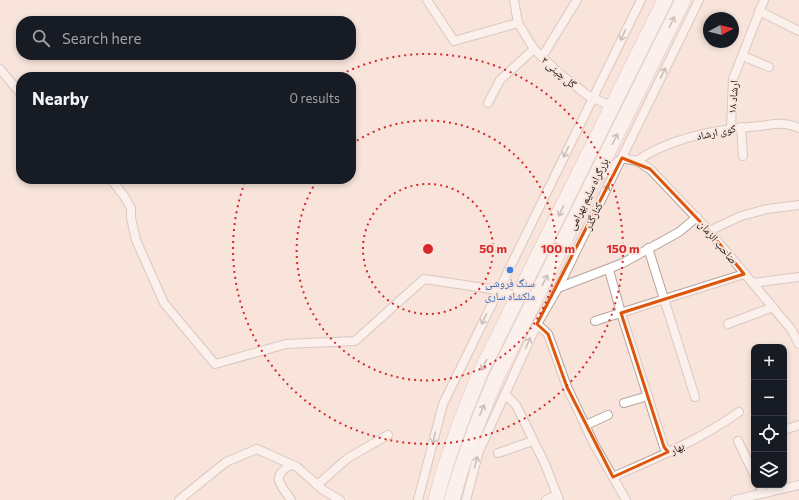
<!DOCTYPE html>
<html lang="en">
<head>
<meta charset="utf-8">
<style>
	body { margin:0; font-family:Commissioner,"Noto Naskh Arabic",sans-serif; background:#20242c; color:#f1f3f6 }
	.controls { position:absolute; right:12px; bottom:12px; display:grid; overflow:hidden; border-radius:8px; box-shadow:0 2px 6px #0003 }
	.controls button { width:36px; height:36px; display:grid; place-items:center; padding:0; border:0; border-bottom:1px solid #363941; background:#171b24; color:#f1f3f6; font:20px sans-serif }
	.compass { position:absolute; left:703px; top:12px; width:36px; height:36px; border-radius:50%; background:#171b24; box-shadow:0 2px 6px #0003; rotate:83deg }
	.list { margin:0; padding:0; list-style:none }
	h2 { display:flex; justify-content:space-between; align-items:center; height:52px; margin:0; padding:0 16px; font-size:17px }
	h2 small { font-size:13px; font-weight:400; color:#9ea1a6 }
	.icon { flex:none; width:22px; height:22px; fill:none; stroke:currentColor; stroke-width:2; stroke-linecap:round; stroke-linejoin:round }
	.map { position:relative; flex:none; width:799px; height:500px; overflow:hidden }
	.search { position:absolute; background:#171b24; box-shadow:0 2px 6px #0003; left:16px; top:16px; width:340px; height:44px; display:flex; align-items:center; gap:10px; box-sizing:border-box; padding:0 14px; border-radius:16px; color:#9ea1a6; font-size:15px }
	.panel { position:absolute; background:#171b24; box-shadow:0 2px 6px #0003; left:16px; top:72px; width:340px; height:112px; border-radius:16px }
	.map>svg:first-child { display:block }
</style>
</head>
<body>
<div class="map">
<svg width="799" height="500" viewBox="0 0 799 500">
	<rect width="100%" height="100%" fill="#f8e4db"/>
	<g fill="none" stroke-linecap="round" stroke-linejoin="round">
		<defs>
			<g id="street">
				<path d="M427,0L454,41L518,23"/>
				<path d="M514,0L518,23L534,49L560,74L587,95L613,107"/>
				<path d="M759,11L799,31"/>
				<path d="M743,56L769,67"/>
				<path d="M542,57L577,0"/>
				<path d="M0,69L21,94"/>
				<path d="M488,103L500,80L534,49"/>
				<path d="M741,127L743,156"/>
				<path d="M731,128L733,79L764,0"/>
				<path d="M637,161C670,137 720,129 760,126C768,125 776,123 784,124C789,124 794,126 799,128"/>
				<path d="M599,178L622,158L637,161L650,169L709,231L791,329L799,344"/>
				<path d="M111,179L124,196L131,208V218L136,240L164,303L215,364L286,344L355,341L424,279L498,290L518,297"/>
				<path d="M709,231L741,216L767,209L799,205"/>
				<path d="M648,248L695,397"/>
				<path d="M609,270L621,313L664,447L668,452"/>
				<path d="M753,283L799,277"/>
				<path d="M558,288L623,263L679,232L697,217"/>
				<path d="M595,321L744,274"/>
				<path d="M537,324L548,334L567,387L594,444L626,500"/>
				<path d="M728,324L773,307"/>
				<path d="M505,394L516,405L545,464L559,500"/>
				<path d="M624,403L648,396"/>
				<path d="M586,425L608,415"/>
				<path d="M784,430L799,425"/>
				<path d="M738,441L754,474"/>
				<path d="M498,453L533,441"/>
				<path d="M290,465C270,478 281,484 291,500"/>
				<path d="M613,477C656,458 700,440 739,412"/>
				<path d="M317,485L348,458L388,435"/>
				<path d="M759,485L763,493"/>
				<path d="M179,500L226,462L257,449L297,467L323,490L340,500"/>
				<path d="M418,500L443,404L641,0"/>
				<path d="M466,500L479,451L537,324L558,288L699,0"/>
				<path d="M546,500L557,495"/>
				<path d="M735,500L799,485"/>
			</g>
			<g id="highway">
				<path d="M436,500C447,455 463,414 481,371L665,0"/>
				<path d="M452,500C463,458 479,418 496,378L683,0"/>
			</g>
		</defs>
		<use href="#street" stroke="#b7a49c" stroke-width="10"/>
		<use href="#highway" stroke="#b7a49c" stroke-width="16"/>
		<use href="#street" stroke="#fff" stroke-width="8"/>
		<use href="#highway" stroke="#fff" stroke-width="15"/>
	</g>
	<defs><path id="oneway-shaft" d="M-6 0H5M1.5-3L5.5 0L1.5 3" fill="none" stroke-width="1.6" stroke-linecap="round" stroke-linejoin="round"/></defs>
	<g stroke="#999695">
		<use href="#oneway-shaft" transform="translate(672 22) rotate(-64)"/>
		<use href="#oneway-shaft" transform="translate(623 35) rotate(116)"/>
		<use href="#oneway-shaft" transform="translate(663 73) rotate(-64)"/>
		<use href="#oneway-shaft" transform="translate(615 139) rotate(-64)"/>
		<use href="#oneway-shaft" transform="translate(566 152) rotate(116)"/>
		<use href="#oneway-shaft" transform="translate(606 190) rotate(-64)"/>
		<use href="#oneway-shaft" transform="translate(561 211) rotate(116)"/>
		<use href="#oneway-shaft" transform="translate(545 280) rotate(-63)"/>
		<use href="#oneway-shaft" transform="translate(484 319) rotate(116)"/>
		<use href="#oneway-shaft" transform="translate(528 343) rotate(-65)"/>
		<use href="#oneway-shaft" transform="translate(484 365) rotate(116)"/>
		<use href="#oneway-shaft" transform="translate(482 410) rotate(-67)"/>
		<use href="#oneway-shaft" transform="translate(434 438) rotate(104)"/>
		<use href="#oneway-shaft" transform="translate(476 462) rotate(-75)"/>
	</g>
	<path d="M0 0H799V500H0ZM622,158L650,169L709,231L744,274L621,313L664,447L668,452L613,477L567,387L548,334L537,324Z" fill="#f8e4db" fill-opacity=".55" fill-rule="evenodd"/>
	<path fill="none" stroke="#de560c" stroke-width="3" stroke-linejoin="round" d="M622,158L650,169L709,231L744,274L621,313L664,447L668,452L613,477L567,387L548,334L537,324Z"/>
	<g fill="none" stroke="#d62828" stroke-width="2" stroke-dasharray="2 4">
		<circle cx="428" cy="249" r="65"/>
		<path d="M352 144A130 130 0 1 1 318 179"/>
		<path d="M336 77A195 195 0 1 1 246 179"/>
	</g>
	<circle fill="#3f7fe0" stroke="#f8e4db" stroke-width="1.5" cx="510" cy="270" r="4"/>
	<g text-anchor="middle" stroke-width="4" stroke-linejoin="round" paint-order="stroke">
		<g font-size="11" fill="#1c1613" stroke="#f8e4db">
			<text transform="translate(559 72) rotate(41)" y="4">گل چینی ۲</text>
			<text transform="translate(733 97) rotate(-86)" y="4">ارشاد ۱۸</text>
			<text transform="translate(716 132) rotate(-12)" y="4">کوی ارشاد</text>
			<text transform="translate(588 194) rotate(-64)" y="4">بزرگراه سلیم بهرامی</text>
			<text transform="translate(593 216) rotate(-64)" y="4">کنارگذر</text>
			<text transform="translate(718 242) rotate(50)" y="4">صاحب الزمان</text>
			<text transform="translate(677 448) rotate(-26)" y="4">بهار</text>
		</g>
		<g font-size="11" fill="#366cbe" stroke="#f8e4db">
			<text x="510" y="287">سنگ فروشی<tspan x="510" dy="13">ملکشاه ساری</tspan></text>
		</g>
	</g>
	<circle cx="428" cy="249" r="6" fill="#d62828" stroke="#f8e4db" stroke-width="2"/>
	<g font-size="12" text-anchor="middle" font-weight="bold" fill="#d62828" stroke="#f8e4db" stroke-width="4" stroke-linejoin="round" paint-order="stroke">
		<text x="493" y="253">50 m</text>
		<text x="558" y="253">100 m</text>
		<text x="623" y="253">150 m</text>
	</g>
</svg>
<div class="controls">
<button>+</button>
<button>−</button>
<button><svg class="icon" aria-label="locate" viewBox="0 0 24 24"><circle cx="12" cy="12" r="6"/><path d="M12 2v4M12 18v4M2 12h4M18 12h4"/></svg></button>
<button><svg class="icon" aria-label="layers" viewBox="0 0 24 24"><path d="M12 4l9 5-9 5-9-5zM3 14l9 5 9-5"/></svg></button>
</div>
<svg class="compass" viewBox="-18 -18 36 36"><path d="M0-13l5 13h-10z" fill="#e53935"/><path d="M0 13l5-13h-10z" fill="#9ea1a6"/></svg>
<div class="search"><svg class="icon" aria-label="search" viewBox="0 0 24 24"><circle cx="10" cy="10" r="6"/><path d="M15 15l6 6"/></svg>Search here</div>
<section class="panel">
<h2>Nearby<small>0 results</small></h2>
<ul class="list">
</ul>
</section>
</div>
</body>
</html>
